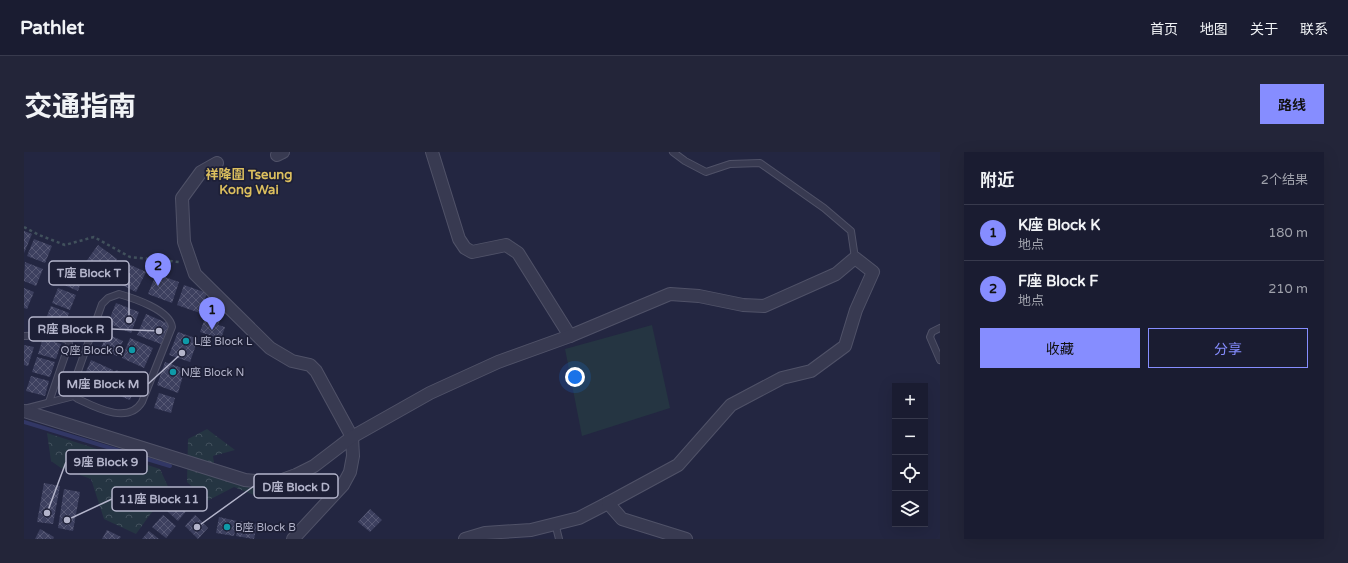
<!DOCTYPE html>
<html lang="zh">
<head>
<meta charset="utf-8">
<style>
	body { margin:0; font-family:"Varela Round","Noto Sans SC",sans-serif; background:#232539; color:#f1f3f6 }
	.controls { position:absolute; right:12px; bottom:12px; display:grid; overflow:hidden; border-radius:0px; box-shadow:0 4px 16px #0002 }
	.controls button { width:36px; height:36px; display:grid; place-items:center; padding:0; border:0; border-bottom:1px solid #383a4d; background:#1a1c31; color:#f1f3f6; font:20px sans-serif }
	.you { position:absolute; left:551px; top:225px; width:14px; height:14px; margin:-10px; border:3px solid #fff; border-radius:50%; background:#1a73e8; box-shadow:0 0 0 6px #1a73e833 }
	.badge { display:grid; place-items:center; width:26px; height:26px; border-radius:50%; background:#868dff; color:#111; font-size:13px; font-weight:700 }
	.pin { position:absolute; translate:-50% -33px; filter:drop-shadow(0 1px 2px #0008) }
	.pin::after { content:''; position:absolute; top:21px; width:14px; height:12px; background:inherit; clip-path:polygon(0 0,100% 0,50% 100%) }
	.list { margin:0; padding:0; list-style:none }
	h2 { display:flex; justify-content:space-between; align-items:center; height:52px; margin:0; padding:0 16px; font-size:17px }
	h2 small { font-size:13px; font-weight:400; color:#9fa1ab }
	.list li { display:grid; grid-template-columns:26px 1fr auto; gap:12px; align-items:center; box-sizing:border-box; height:56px; padding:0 16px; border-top:1px solid #383a4d }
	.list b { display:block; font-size:15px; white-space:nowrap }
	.list p { margin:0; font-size:13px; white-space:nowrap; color:#9fa1ab }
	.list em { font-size:13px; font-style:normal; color:#9fa1ab }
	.actions { display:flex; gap:8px; padding:12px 16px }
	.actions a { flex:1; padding:9px 0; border:1px solid #868dff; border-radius:0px; text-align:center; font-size:14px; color:#868dff }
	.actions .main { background:#868dff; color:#111 }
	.icon { flex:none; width:22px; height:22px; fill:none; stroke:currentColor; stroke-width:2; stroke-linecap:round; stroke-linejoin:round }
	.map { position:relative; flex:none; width:916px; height:387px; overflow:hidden; border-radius:0px }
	header { display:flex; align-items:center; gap:24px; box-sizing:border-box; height:56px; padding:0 20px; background:#1a1c31; border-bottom:1px solid #383a4d }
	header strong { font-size:19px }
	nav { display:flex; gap:22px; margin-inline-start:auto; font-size:14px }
	.intro { display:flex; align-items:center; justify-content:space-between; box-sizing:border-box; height:96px; padding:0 24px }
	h1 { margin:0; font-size:28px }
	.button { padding:10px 18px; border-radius:0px; background:#868dff; color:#111; font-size:14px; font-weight:700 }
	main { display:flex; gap:24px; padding:0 24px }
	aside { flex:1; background:#1a1c31; border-radius:0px; box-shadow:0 4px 16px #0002 }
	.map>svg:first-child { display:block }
</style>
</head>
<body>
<header>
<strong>Pathlet</strong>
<nav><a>首页</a><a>地图</a><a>关于</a><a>联系</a></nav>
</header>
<div class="intro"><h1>交通指南</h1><a class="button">路线</a></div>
<main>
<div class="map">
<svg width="916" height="387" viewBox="0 0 916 387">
	<defs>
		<pattern id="forest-crowns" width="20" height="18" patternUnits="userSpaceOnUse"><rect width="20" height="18" fill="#253542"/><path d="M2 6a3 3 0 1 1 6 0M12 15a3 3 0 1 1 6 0" fill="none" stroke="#42505c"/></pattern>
		<pattern id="building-cross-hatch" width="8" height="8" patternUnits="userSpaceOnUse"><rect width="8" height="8" fill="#3d405f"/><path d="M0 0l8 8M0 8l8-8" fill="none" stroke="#575975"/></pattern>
	</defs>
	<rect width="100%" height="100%" fill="#232641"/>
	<path fill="#253542" d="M628,173L646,256L558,284L541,197Z"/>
	<g fill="url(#forest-crowns)">
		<path d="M183,277L211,298L189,304L192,325L242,340L240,347L210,335L183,349L163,330L164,287Z"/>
		<path d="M23,281L136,317L146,339L125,364L112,382L80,367L67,327L37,316L27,309Z"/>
	</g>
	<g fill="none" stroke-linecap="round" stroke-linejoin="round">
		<path stroke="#323765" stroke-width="4" d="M0,270L146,314"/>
	</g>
	<g fill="url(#building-cross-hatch)">
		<path d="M0,79L8,82L0,101Z"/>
		<path d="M10,87L28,94L21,111L3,104Z"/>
		<path d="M74,93L93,107L80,125L61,111Z"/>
		<path d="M1,110L19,117L12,134L0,129Z"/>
		<path d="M100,110L122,120L112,140L90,129Z"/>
		<path d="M46,117L60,122L54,139L40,133Z"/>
		<path d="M132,122L155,130L148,151L124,142Z"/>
		<path d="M160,133L183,141L176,161L153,153Z"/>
		<path d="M0,136L10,140L3,157L0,156Z"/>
		<path d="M34,136L52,143L46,158L28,151Z"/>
		<path d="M92,151L115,160L107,181L84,171Z"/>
		<path d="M27,154L45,161L39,176L21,169Z"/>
		<path d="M185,155L199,160L194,173L201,175L197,187L176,180Z"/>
		<path d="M122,162L145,172L137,192L113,183Z"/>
		<path d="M154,180L174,187L166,210L145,203Z"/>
		<path d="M83,182L99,189L93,204L77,196Z"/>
		<path d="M19,186L37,192L32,207L14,202Z"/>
		<path d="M106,186L129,196L120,216L98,206Z"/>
		<path d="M0,193L10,195L4,214L0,213Z"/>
		<path d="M13,205L31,210L26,225L8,220Z"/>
		<path d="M67,208L89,218L81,238L58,229Z"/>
		<path d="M141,210L161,217L154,241L133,233Z"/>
		<path d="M92,218L114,227L106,248L83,239Z"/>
		<path d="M7,224L25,229L21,244L2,239Z"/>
		<path d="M135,241L151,246L147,261L130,256Z"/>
		<path d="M20,331L36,334L29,372L13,370Z"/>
		<path d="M40,337L56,340L49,379L34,376Z"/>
		<path d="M151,345L164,357L154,369L141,357Z"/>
		<path d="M346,357L358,368L346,380L334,370Z"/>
		<path d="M139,363L152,374L142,386L128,375Z"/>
		<path d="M171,363L184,376L174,387L161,374Z"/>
		<path d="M195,365L213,369L210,384L192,381Z"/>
		<path d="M215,369L233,372L230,387L212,384Z"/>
		<path d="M16,377L30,385L29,387H11Z"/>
		<path d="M83,378L97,385L95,387H78Z"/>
		<path d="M125,379L135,387H118Z"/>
	</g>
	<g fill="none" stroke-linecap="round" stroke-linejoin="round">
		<defs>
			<g id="service">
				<path d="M649,0L661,9L682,20L706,12L736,11L800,56L827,79L831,106"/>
				<path d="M95,142C109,146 146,158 148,175L118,250C104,273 71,255 54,247L50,244L48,236L78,152L84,146Z"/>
				<path d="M916,176L908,180L906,185L916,208"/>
				<path d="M0,184L27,183L44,188L45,192L25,250"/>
				<path d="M0,257L50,244"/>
				<path d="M531,371L535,387"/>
			</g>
			<g id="minor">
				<path d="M408,0L435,87L441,96L448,100L482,93L494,101L546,184"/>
				<path d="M253,3L259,0"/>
				<path d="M193,11L177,20L158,46L160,90L171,122L246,196L268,209L286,213L292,219L328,285L329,304L326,320L319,333L269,387"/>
				<path d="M0,259L221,328L250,331L272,323L290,314L328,285L406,241L474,210L546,184L646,142L675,144L719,153L740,154L812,122L831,106L849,120L832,158L821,194L787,219L758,226L707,253L654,313L584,351L555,366L507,378L461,381L441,387"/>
				<path d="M584,351L598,367L662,387"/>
			</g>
		</defs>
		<use href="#service" stroke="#505268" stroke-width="8"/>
		<use href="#minor" stroke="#505268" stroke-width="14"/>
		<path stroke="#41515c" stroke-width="2.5" stroke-dasharray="3 3" stroke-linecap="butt" d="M0,75L15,83L41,93L70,85L106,105L155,110"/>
		<use href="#service" stroke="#383a51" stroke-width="6"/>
		<use href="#minor" stroke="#383a51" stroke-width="12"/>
	</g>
	<g fill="#0f9aa8" stroke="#1d1f36" stroke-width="1.5">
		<circle cx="162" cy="189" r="4"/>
		<circle cx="108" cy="198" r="4"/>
		<circle cx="149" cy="220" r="4"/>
		<circle cx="203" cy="375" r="4"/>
	</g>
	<g text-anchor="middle" stroke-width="3.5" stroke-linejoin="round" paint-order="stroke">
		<g font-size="11" fill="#b4b5cb" stroke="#1d1f36" text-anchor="start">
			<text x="170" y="193">L座 Block L</text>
			<text x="100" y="202" text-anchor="end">Q座 Block Q</text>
			<text x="157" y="224">N座 Block N</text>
			<text x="211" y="379">B座 Block B</text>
		</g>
		<g font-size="13" font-weight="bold" fill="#dcbf5e" stroke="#1d1f36">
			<text x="225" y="27">祥降圍 Tseung<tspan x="225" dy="15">Kong Wai</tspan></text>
		</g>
	</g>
	<path fill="none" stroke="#b4b5cb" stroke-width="1.5" d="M105 168L105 121M135 179L88 177M158 201L124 232M23 361L42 310M173 375L230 334M43 368L88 347"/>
	<g fill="#b4b5cb" stroke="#1d1f36" stroke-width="1.5">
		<circle cx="105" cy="168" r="4"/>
		<circle cx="135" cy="179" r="4"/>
		<circle cx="158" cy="201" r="4"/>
		<circle cx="23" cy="361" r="4"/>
		<circle cx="173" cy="375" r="4"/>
		<circle cx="43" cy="368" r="4"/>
	</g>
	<g fill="#1d1f36" stroke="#b4b5cb" stroke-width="1.5">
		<rect x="25" y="109" width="80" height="24" rx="4"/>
		<rect x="5" y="165" width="83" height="24" rx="4"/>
		<rect x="35" y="220" width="89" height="24" rx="4"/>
		<rect x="42" y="298" width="81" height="24" rx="4"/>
		<rect x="230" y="322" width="84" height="24" rx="4"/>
		<rect x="88" y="335" width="95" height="24" rx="4"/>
	</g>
	<g font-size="12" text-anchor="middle" font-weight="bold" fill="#b4b5cb">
		<text x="65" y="125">T座 Block T</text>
		<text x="47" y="181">R座 Block R</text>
		<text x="79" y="236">M座 Block M</text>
		<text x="82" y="314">9座 Block 9</text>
		<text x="272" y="339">D座 Block D</text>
		<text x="135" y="351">11座 Block 11</text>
	</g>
</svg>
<div class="controls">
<button>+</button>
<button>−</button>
<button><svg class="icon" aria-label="locate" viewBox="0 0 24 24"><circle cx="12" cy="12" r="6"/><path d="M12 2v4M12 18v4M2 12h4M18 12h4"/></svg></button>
<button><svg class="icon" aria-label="layers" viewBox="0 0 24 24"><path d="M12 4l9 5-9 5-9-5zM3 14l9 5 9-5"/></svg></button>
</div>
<div class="you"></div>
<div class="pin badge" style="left:188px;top:178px">1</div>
<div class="pin badge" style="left:134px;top:134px">2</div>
</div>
<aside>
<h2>附近<small>2个结果</small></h2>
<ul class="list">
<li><span class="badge">1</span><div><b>K座 Block K</b><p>地点</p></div><em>180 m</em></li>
<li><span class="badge">2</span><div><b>F座 Block F</b><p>地点</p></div><em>210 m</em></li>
</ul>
<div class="actions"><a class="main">收藏</a><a>分享</a></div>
</aside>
</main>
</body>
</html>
